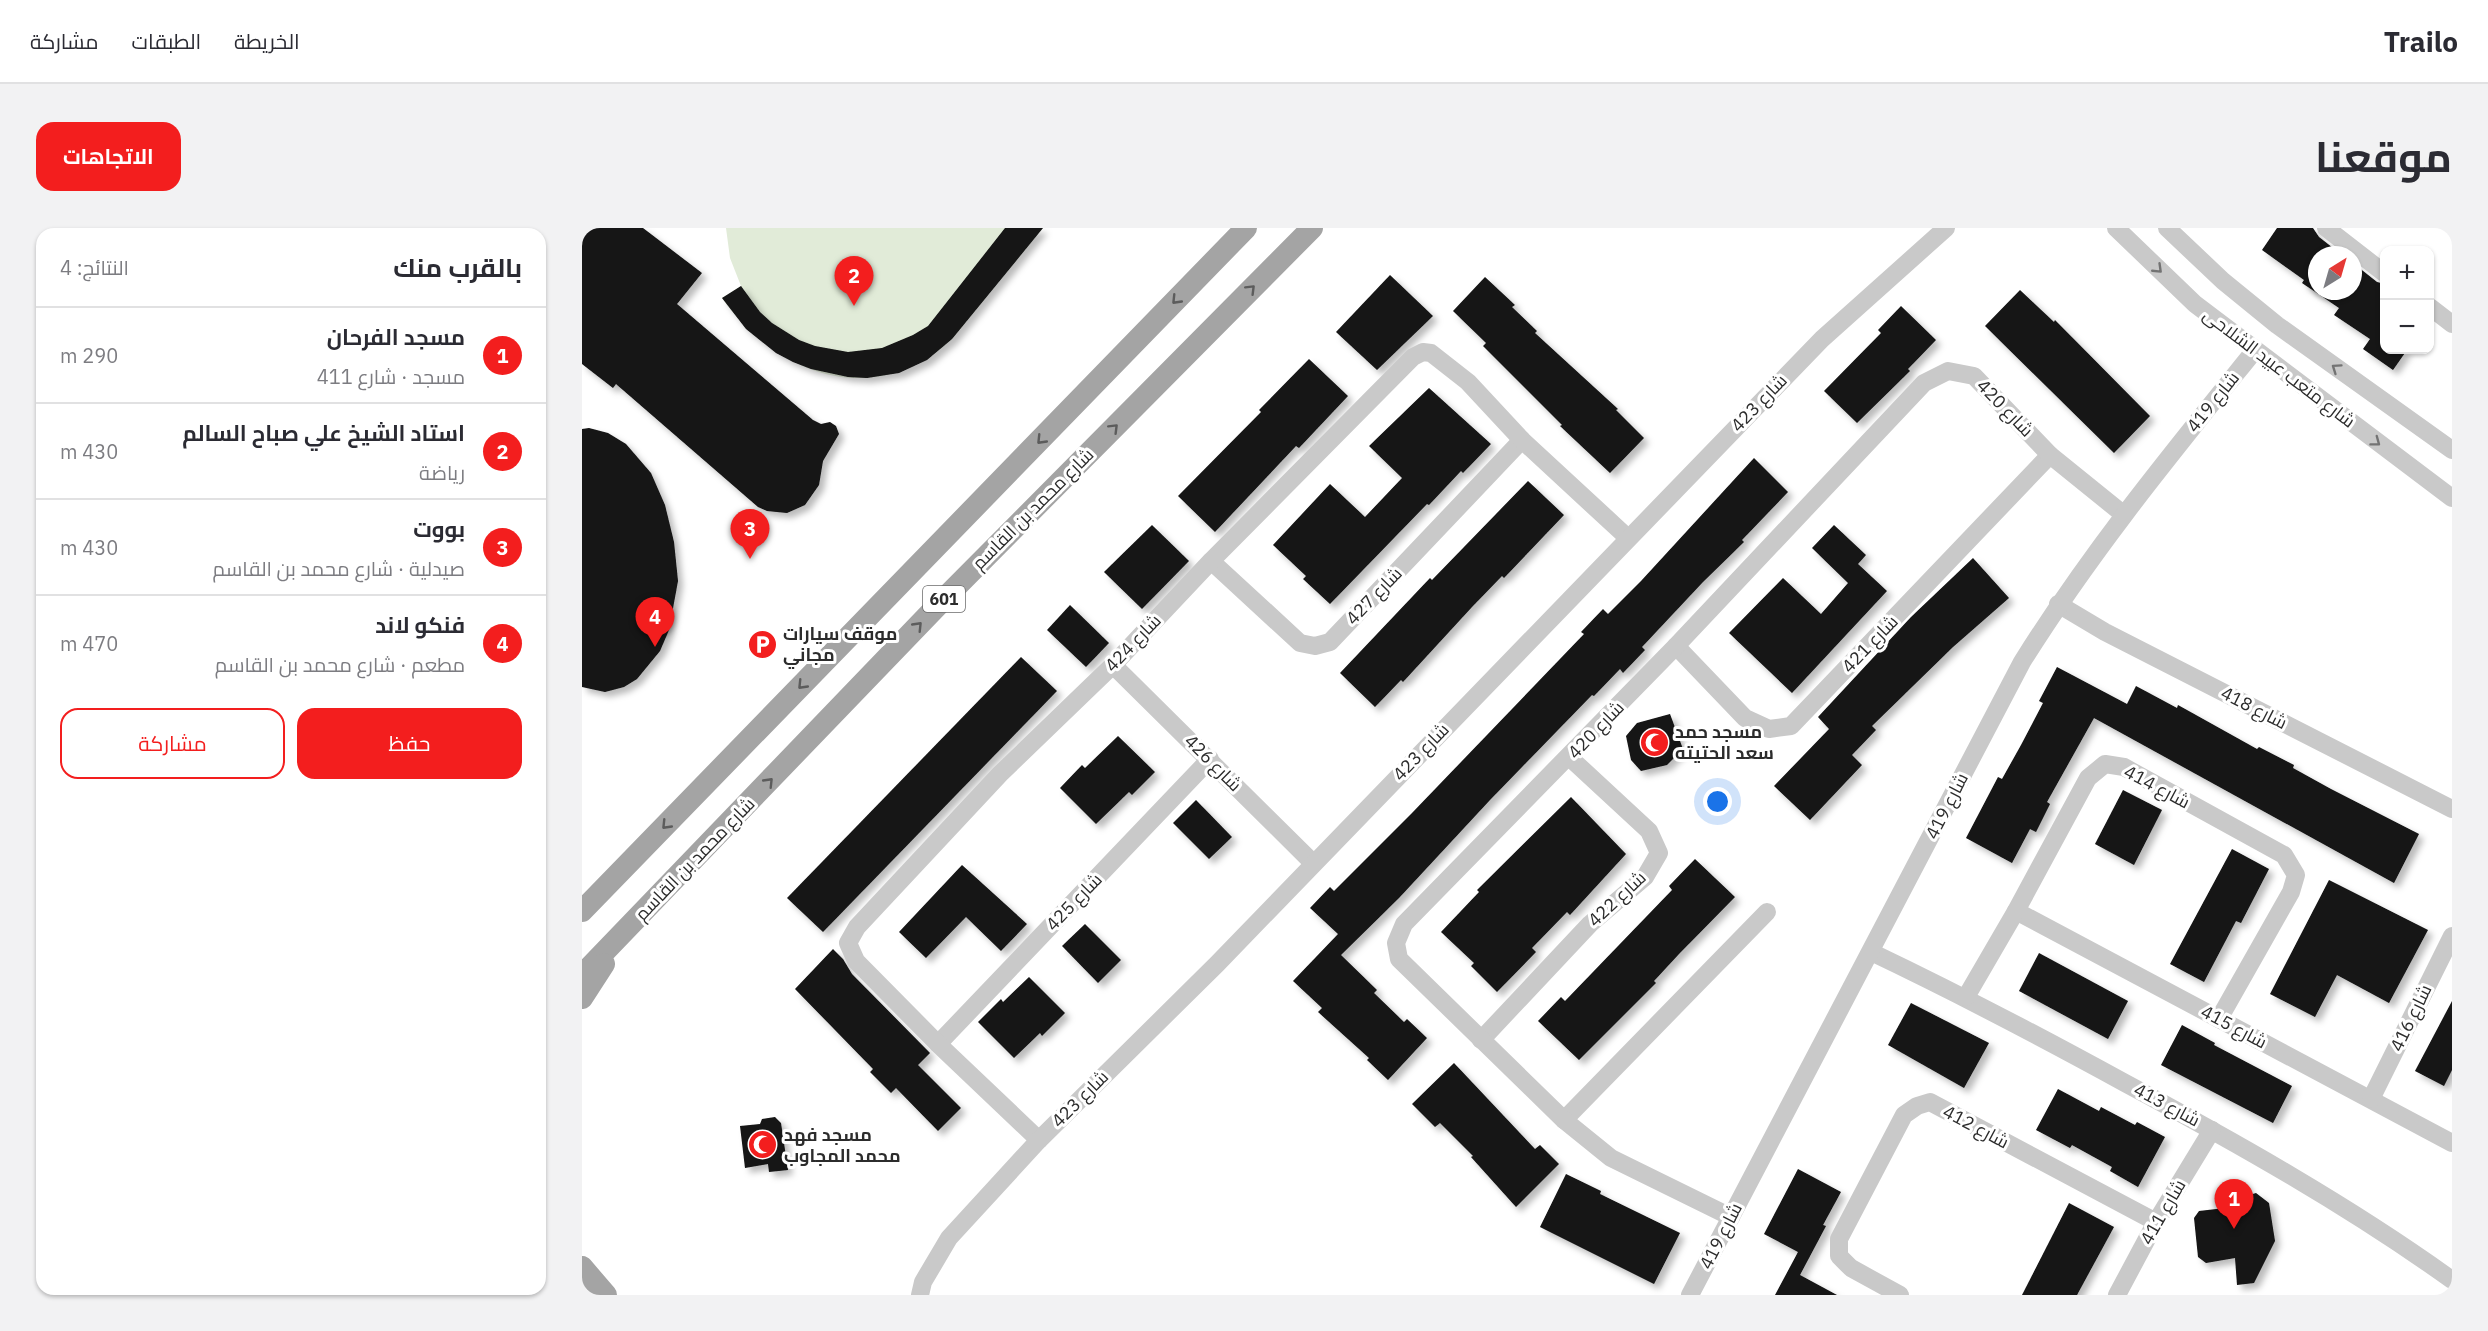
<!DOCTYPE html>
<html lang="ar">
<head>
<meta charset="utf-8">
<style>
	body { margin:0; font-family:"IBM Plex Sans",Cairo,sans-serif; background:#f2f2f3; color:#2b2b33; direction:rtl }
	.controls { position:absolute; right:18px; top:18px; display:grid; overflow:hidden; border-radius:12px; box-shadow:0 2px 4px #0004 }
	.controls button { width:54px; height:54px; display:grid; place-items:center; padding:0; border:0; border-bottom:2px solid #e1e1e2; background:#fff; color:#2b2b33; font:30px sans-serif }
	.compass { position:absolute; left:1726px; top:18px; width:54px; height:54px; border-radius:50%; background:#fff; box-shadow:0 2px 4px #0004; rotate:37deg }
	.you { position:absolute; left:1136px; top:574px; width:21px; height:21px; margin:-15px; border:4px solid #fff; border-radius:50%; background:#1a73e8; box-shadow:0 0 0 9px #1a73e833 }
	.badge { display:grid; place-items:center; width:39px; height:39px; border-radius:50%; background:#f31e1e; color:#fff; font-size:20px; font-weight:700 }
	.pin { position:absolute; translate:-50% -50px; filter:drop-shadow(0 2px 3px #0008) }
	.pin::after { content:''; position:absolute; top:32px; width:21px; height:18px; background:inherit; clip-path:polygon(0 0,100% 0,50% 100%) }
	.list { margin:0; padding:0; list-style:none }
	h2 { display:flex; justify-content:space-between; align-items:center; height:78px; margin:0; padding:0 24px; font-size:26px }
	h2 small { font-size:20px; font-weight:400; color:#7c7c81 }
	.list li { display:grid; grid-template-columns:39px 1fr auto; gap:18px; align-items:center; box-sizing:border-box; height:96px; padding:0 24px; border-top:2px solid #e1e1e2 }
	.list b { display:block; font-size:22px; white-space:nowrap }
	.list p { margin:0; font-size:20px; white-space:nowrap; color:#7c7c81 }
	.list em { font-size:20px; font-style:normal; color:#7c7c81 }
	.actions { display:flex; gap:12px; padding:18px 24px }
	.actions a { flex:1; padding:14px 0; border:2px solid #f31e1e; border-radius:18px; text-align:center; font-size:21px; color:#f31e1e }
	.actions .main { background:#f31e1e; color:#fff }
	.map { position:relative; flex:none; width:1870px; height:1067px; overflow:hidden; direction:ltr; border-radius:18px }
	header { display:flex; align-items:center; gap:36px; box-sizing:border-box; height:84px; padding:0 30px; background:#fff; border-bottom:2px solid #e1e1e2 }
	header strong { font-size:28px }
	nav { display:flex; gap:33px; margin-inline-start:auto; font-size:21px }
	.intro { display:flex; align-items:center; justify-content:space-between; box-sizing:border-box; height:144px; padding:0 36px }
	h1 { margin:0; font-size:42px }
	.button { padding:15px 27px; border-radius:18px; background:#f31e1e; color:#fff; font-size:21px; font-weight:700 }
	main { display:flex; gap:36px; padding:0 36px }
	aside { flex:1; background:#fff; border-radius:18px; box-shadow:0 2px 4px #0004 }
	.map>svg:first-child { display:block }
</style>
</head>
<body>
<header>
<strong>Trailo</strong>
<nav><a>الخريطة</a><a>الطبقات</a><a>مشاركة</a></nav>
</header>
<div class="intro"><h1>موقعنا</h1><a class="button">الاتجاهات</a></div>
<main>
<div class="map">
<svg width="1870" height="1067" viewBox="0 0 1870 1067">
	<defs>
		<filter id="shadow"><feDropShadow dx="5" dy="5" stdDeviation="3" flood-color="#0004"/></filter>
	</defs>
	<rect width="100%" height="100%" fill="#fff"/>
	<path fill="#e1ebd8" d="M144,0H461L370,111C294,182 195,149 140,70L159,58L148,30Z"/>
	<g fill="#131313" filter="url(#shadow)">
		<path d="M0,0H61L120,45L95,76L231,192L239,196L248,194L254,198L257,206L241,233L237,257L223,277L205,285L185,283L176,279L34,156L31,160L0,136Z"/>
		<path d="M423,0H461L370,111L345,132L317,145L285,150L266,149L229,141L211,134L194,125L164,101L140,70L159,58L178,84L190,95L217,112L233,118L266,124L300,120L331,107L346,98Z"/>
		<path d="M1695,0H1731L1737,9L1760,27H1735V63H1771V35L1795,54L1803,56V122H1825L1811,142L1781,121L1788,111L1752,87L1757,80L1720,55L1722,52L1680,22Z"/>
		<path d="M808,47L851,88L795,142L754,104Z"/>
		<path d="M903,49L933,77L930,79L955,103L953,105L1036,181L1034,182L1062,210L1028,245L978,198L980,197L901,118L904,115L871,83Z"/>
		<path d="M1438,62L1472,94L1473,92L1568,188L1532,225L1403,98Z"/>
		<path d="M1319,78L1354,112L1326,141L1328,143L1275,195L1242,163L1299,105L1296,102Z"/>
		<path d="M727,131L766,168L717,220L714,218L633,304L596,268L679,184L677,182Z"/>
		<path d="M847,160L909,216L881,245L879,243L847,277L845,276L748,376L721,351L724,348L691,317L748,256L783,289L820,250L787,218Z"/>
		<path d="M7,200L26,205L44,216L69,245L83,277L92,314L96,353L87,402L78,423L55,451L42,459L23,464L0,459V201Z"/>
		<path d="M1172,230L1206,264L1160,312L1162,314L1121,354L1060,419L1063,422L1041,445L1038,441L1012,468L1010,467L908,572L817,670L759,727L795,762L792,765L822,794L825,791L845,810L806,852L785,832L787,830L736,784L740,780L711,753L756,706L728,680L748,659L752,663L830,585L1002,406L999,404L1021,381L1026,386L1059,353Z"/>
		<path d="M946,253L982,287L922,350L920,348L890,379L821,454L819,452L793,479L758,445L848,350L850,352Z"/>
		<path d="M570,297L607,333L560,381L522,344Z"/>
		<path d="M1252,297L1284,327L1276,336L1305,363L1210,465L1147,405L1201,350L1239,386L1266,355L1230,320Z"/>
		<path d="M1391,330L1427,370L1371,419L1290,498L1294,502L1270,527L1280,537L1228,592L1192,558L1247,501L1236,489L1329,389Z"/>
		<path d="M488,377L527,415L504,439L465,402Z"/>
		<path d="M439,429L475,463L241,704L205,670Z"/>
		<path d="M1475,439L1545,476L1554,458L1595,480L1596,477L1675,521L1677,519L1712,537L1711,540L1749,561L1837,606L1812,655L1512,490L1465,574L1468,576L1454,604L1448,601L1430,635L1384,610L1416,549L1420,551L1439,517L1461,475L1457,473Z"/>
		<path d="M1088,486L1101,521L1085,537L1059,543L1049,532L1044,508L1055,495Z"/>
		<path d="M536,508L573,544L550,567L547,564L514,596L478,560L500,537L503,540Z"/>
		<path d="M1541,562L1580,582L1552,637L1513,616Z"/>
		<path d="M989,569L1044,626L988,687L985,684L950,720L954,724L915,764L889,738L892,735L859,704L897,664L895,662Z"/>
		<path d="M614,572L650,609L627,631L591,595Z"/>
		<path d="M1650,621L1687,641L1659,695L1654,693L1622,754L1588,736Z"/>
		<path d="M1113,631L1153,669L1097,726L1072,753L1074,755L997,832L956,793L979,769L983,773L1036,718L1090,662L1087,658Z"/>
		<path d="M380,637L445,696L419,723L384,689L344,730L317,704Z"/>
		<path d="M1747,652L1846,702L1807,775L1755,747L1733,789L1688,766Z"/>
		<path d="M503,696L539,732L516,755L480,718Z"/>
		<path d="M251,721L261,731L270,746L348,825L336,837L379,880L356,903L314,860L309,865L288,844L291,841L213,761Z"/>
		<path d="M1457,725L1546,773L1526,811L1437,763Z"/>
		<path d="M447,749L483,785L460,808L458,805L432,830L396,794L419,771L421,774Z"/>
		<path d="M1870,773V842L1862,858L1833,843Z"/>
		<path d="M1329,775L1407,815L1382,860L1306,817Z"/>
		<path d="M1600,797L1633,815L1632,817L1710,858L1691,895L1579,837Z"/>
		<path d="M872,835L953,921L958,917L977,936L934,979L889,929L891,928L858,895L853,899L830,876Z"/>
		<path d="M1476,861L1517,883L1519,879L1553,897L1555,894L1583,909L1556,959L1528,943L1530,939L1490,917L1488,920L1454,902Z"/>
		<path d="M193,889L199,895L206,942L187,944L186,936L163,940L158,898L178,896L180,891Z"/>
		<path d="M1216,941L1259,964L1241,997L1244,998L1218,1047L1255,1067H1193L1216,1024L1182,1006Z"/>
		<path d="M984,946L1019,963L1018,966L1098,1005L1072,1056L958,999Z"/>
		<path d="M1674,965L1687,975L1693,1013L1672,1055L1655,1057L1653,1030L1624,1035L1616,1029L1612,990L1617,983L1643,980L1645,974Z"/>
		<path d="M1487,975L1532,999L1495,1067H1440Z"/>
	</g>
	<g fill="none" stroke-linecap="round" stroke-linejoin="round">
		<g stroke="#c9c9c9" stroke-width="18">
			<path d="M1534,0L1613,76L1870,270"/>
			<path d="M1585,0L1641,53L1695,97L1870,222"/>
			<path d="M1744,0L1802,45"/>
			<path d="M1848,79L1870,96"/>
			<path d="M629,333L718,415L733,418L748,414L940,212"/>
			<path d="M1476,376L1523,404L1870,581"/>
			<path d="M1094,418L1163,490L1187,501L1209,498L1468,227"/>
			<path d="M531,437L731,635"/>
			<path d="M1434,683L1870,915"/>
			<path d="M1289,724C1375,765 1459,809 1543,855C1655,915 1767,978 1870,1052"/>
			<path d="M1384,769L1434,683L1506,550L1523,536L1542,539L1702,627L1714,647L1709,664L1637,791"/>
			<path d="M899,812L1008,696L1063,649L1077,625L1067,603L987,529"/>
			<path d="M356,816L628,531"/>
			<path d="M1789,871L1870,708"/>
			<path d="M982,892L1185,684"/>
			<path d="M457,912L356,816L274,733L266,715L275,699L418,546L531,437L629,333L831,129L841,124L849,125L886,154L940,212L1046,310"/>
			<path d="M1149,989L1029,930L982,892L817,731L814,715L822,696L1094,418L1342,155L1366,143L1392,148L1468,227L1541,286"/>
			<path d="M338,1067L341,1054L367,1010L457,912L635,736L1240,111L1364,0"/>
			<path d="M1108,1067L1440,434C1510,322 1590,225 1673,122"/>
			<path d="M1318,1067L1269,1040L1257,1028V1011L1322,887L1335,878L1348,874L1574,994"/>
			<path d="M1535,1067L1574,994L1630,902"/>
		</g>
		<g stroke="#a4a4a4" stroke-width="22">
			<path d="M0,683L664,0"/>
			<path d="M0,747L357,376L730,0"/>
			<path d="M0,770L22,736"/>
			<path d="M0,1039L24,1067"/>
		</g>
	</g>
	<defs><path id="oneway-chevron" d="M-2-3.5L2.5 0L-2 3.5" fill="none" stroke-width="1.6" stroke-linecap="round" stroke-linejoin="round" transform="scale(1.5)"/></defs>
	<g stroke="#737373">
		<use href="#oneway-chevron" transform="translate(1576 41) rotate(44)"/>
		<use href="#oneway-chevron" transform="translate(1754 140) rotate(-145)"/>
		<use href="#oneway-chevron" transform="translate(1794 214) rotate(37)"/>
	</g>
	<g stroke="#5c5c5c">
		<use href="#oneway-chevron" transform="translate(669 61) rotate(-45)"/>
		<use href="#oneway-chevron" transform="translate(594 72) rotate(134)"/>
		<use href="#oneway-chevron" transform="translate(532 200) rotate(-45)"/>
		<use href="#oneway-chevron" transform="translate(459 212) rotate(134)"/>
		<use href="#oneway-chevron" transform="translate(336 398) rotate(-46)"/>
		<use href="#oneway-chevron" transform="translate(220 457) rotate(134)"/>
		<use href="#oneway-chevron" transform="translate(187 554) rotate(-46)"/>
		<use href="#oneway-chevron" transform="translate(84 597) rotate(134)"/>
	</g>
	<defs>
		<symbol id="parking-disc" viewBox="-11 -11 22 22"><circle r="9.5" fill="#f31e1e" stroke="#fff"/><path d="M-3.5-5.5H1a3.5 3.5 0 0 1 0 7H-1V5.5H-3.5ZM-1-3.4V-.6H.8a1.4 1.4 0 0 0 0-2.8Z" fill="#fff"/></symbol>
		<symbol id="mosque-disc" viewBox="-11 -11 22 22"><circle r="9.5" fill="#f31e1e" stroke="#fff"/><path d="M3.5-4.9A6 6 0 1 0 3.5 4.9A5 5 0 1 1 3.5-4.9Z" fill="#fff"/></symbol>
	</defs>
	<g fill-rule="evenodd">
		<use href="#parking-disc" x="164" y="400" width="33" height="33"/>
		<use href="#mosque-disc" x="1056" y="498" width="33" height="33"/>
		<use href="#mosque-disc" x="164" y="900" width="33" height="33"/>
	</g>
	<g text-anchor="middle" stroke-width="6" stroke-linejoin="round" paint-order="stroke">
		<rect fill="#fff" stroke="#6b6b6b" stroke-width="1.5" x="341" y="358" width="42" height="26" rx="4.5"/>
		<g font-size="16" font-weight="bold" fill="#2c2c2c">
			<text x="362" y="377">601</text>
		</g>
		<g font-size="18" fill="#2c2c2c" stroke="#fff">
			<text transform="translate(1697 140) rotate(37)" y="6">شارع متعب عبيد الشلاحى</text>
			<text transform="translate(1631 174) rotate(-51)" y="6">شارع 419</text>
			<text transform="translate(1177 175) rotate(-46)" y="6">شارع 423</text>
			<text transform="translate(1423 180) rotate(46)" y="6">شارع 420</text>
			<text transform="translate(451 281) rotate(-45)" y="6">شارع محمد بن القاسم</text>
			<text transform="translate(792 368) rotate(-46)" y="6">شارع 427</text>
			<text transform="translate(551 415) rotate(-46)" y="6">شارع 424</text>
			<text transform="translate(1288 416) rotate(-46)" y="6">شارع 421</text>
			<text transform="translate(1672 480) rotate(27)" y="6">شارع 418</text>
			<text transform="translate(1014 502) rotate(-46)" y="6">شارع 420</text>
			<text transform="translate(839 524) rotate(-46)" y="6">شارع 423</text>
			<text transform="translate(631 535) rotate(45)" y="6">شارع 426</text>
			<text transform="translate(1575 559) rotate(28)" y="6">شارع 414</text>
			<text transform="translate(1365 578) rotate(-63)" y="6">شارع 419</text>
			<text transform="translate(113 631) rotate(-46)" y="6">شارع محمد بن القاسم</text>
			<text transform="translate(1035 671) rotate(-43)" y="6">شارع 422</text>
			<text transform="translate(492 674) rotate(-46)" y="6">شارع 425</text>
			<text transform="translate(1829 790) rotate(-64)" y="6">شارع 416</text>
			<text transform="translate(1652 799) rotate(28)" y="6">شارع 415</text>
			<text transform="translate(498 871) rotate(-45)" y="6">شارع 423</text>
			<text transform="translate(1585 877) rotate(28)" y="6">شارع 413</text>
			<text transform="translate(1394 899) rotate(28)" y="6">شارع 412</text>
			<text transform="translate(1581 984) rotate(-60)" y="6">شارع 411</text>
			<text transform="translate(1139 1008) rotate(-63)" y="6">شارع 419</text>
		</g>
		<g font-size="18" font-weight="bold" fill="#2c2c2c" stroke="#fff" text-anchor="start">
			<text x="201" y="412">موقف سيارات<tspan x="201" dy="21">مجاني</tspan></text>
			<text x="1093" y="510">مسجد حمد<tspan x="1093" dy="21">سعد الحتيته</tspan></text>
			<text x="202" y="913">مسجد فهد<tspan x="202" dy="21">محمد المجاوب</tspan></text>
		</g>
	</g>
</svg>
<div class="controls">
<button>+</button>
<button>−</button>
</div>
<svg class="compass" viewBox="-18 -18 36 36"><path d="M0-13l5 13h-10z" fill="#e53935"/><path d="M0 13l5-13h-10z" fill="#7c7c81"/></svg>
<div class="you"></div>
<div class="pin badge" style="left:1652px;top:1001px">1</div>
<div class="pin badge" style="left:272px;top:78px">2</div>
<div class="pin badge" style="left:168px;top:331px">3</div>
<div class="pin badge" style="left:73px;top:419px">4</div>
</div>
<aside>
<h2>بالقرب منك<small>النتائج: 4</small></h2>
<ul class="list">
<li><span class="badge">1</span><div><b>مسجد الفرحان</b><p>مسجد · شارع 411</p></div><em>290 m</em></li>
<li><span class="badge">2</span><div><b>استاد الشيخ علي صباح السالم</b><p>رياضة</p></div><em>430 m</em></li>
<li><span class="badge">3</span><div><b>بووت</b><p>صيدلية · شارع محمد بن القاسم</p></div><em>430 m</em></li>
<li><span class="badge">4</span><div><b>فنكو لاند</b><p>مطعم · شارع محمد بن القاسم</p></div><em>470 m</em></li>
</ul>
<div class="actions"><a class="main">حفظ</a><a>مشاركة</a></div>
</aside>
</main>
</body>
</html>
